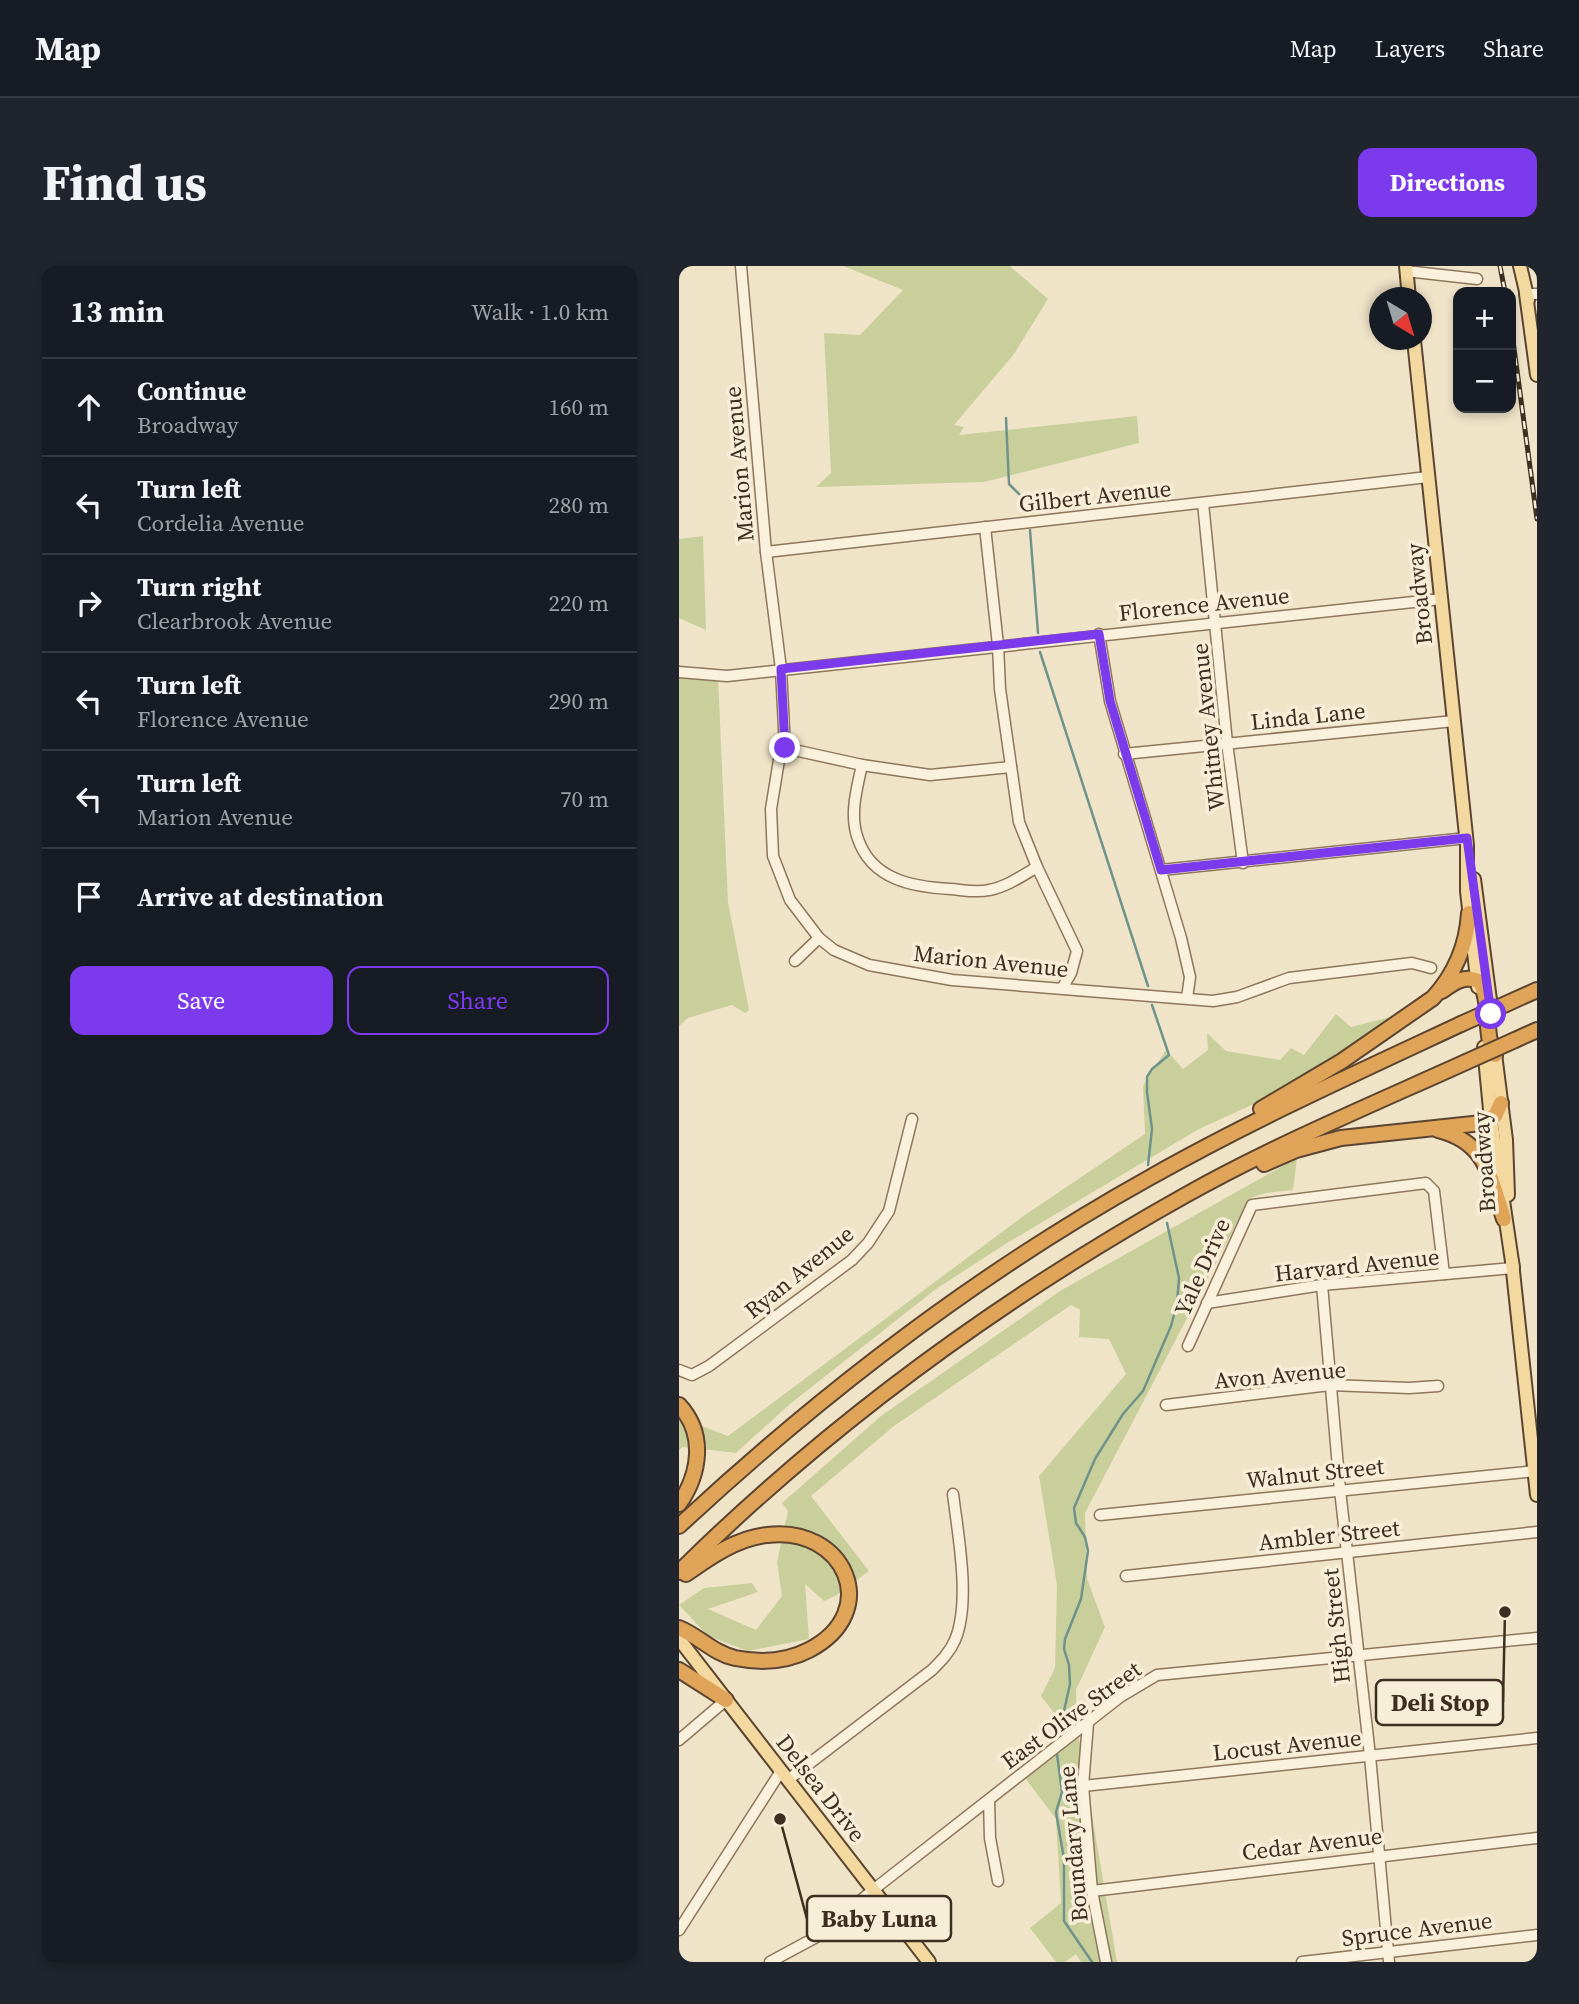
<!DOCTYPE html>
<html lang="en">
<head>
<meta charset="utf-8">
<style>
	body { margin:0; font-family:"Source Serif 4",serif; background:#20242c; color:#f1f3f6 }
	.controls { position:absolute; right:21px; top:21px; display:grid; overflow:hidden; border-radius:14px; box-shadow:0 4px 10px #0003 }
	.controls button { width:63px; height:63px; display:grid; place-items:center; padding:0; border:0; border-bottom:2px solid #363941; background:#171b24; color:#f1f3f6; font:35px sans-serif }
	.compass { position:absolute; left:690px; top:21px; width:63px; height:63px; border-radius:50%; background:#171b24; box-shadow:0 4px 10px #0003; rotate:142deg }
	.stop { position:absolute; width:21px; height:21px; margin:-16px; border:5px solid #7c3aed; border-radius:50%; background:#fff }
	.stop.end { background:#7c3aed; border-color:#fff; box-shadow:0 2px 7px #0008 }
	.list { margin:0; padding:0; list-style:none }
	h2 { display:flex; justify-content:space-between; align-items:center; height:91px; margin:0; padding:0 28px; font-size:30px }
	h2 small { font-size:23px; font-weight:400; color:#9ea1a6 }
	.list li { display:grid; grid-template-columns:46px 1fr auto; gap:21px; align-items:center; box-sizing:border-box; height:98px; padding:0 28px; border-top:2px solid #363941 }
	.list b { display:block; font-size:26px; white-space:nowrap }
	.list p { margin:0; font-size:23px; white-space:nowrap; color:#9ea1a6 }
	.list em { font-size:23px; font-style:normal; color:#9ea1a6 }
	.actions { display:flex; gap:14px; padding:21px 28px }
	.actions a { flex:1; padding:16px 0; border:2px solid #7c3aed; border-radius:14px; text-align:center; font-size:24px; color:#7c3aed }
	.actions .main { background:#7c3aed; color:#fff }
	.icon { flex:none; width:38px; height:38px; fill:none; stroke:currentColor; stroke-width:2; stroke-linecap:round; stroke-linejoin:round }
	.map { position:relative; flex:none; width:858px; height:1696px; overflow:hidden; border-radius:14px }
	header { display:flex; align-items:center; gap:42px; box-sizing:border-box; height:98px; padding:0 35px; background:#171b24; border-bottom:2px solid #363941 }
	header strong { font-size:33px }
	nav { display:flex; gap:38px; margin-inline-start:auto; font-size:24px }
	.intro { display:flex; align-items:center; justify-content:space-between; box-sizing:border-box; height:168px; padding:0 42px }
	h1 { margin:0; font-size:49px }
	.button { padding:18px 32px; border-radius:14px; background:#7c3aed; color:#fff; font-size:24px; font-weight:700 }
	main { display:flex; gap:42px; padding:0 42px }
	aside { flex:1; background:#171b24; border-radius:14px; box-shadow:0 4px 10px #0003 }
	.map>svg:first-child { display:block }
</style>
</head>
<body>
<header>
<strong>Map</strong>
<nav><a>Map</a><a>Layers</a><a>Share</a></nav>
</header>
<div class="intro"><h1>Find us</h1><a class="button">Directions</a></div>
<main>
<aside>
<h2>13 min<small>Walk · 1.0 km</small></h2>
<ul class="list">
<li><svg class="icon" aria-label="ahead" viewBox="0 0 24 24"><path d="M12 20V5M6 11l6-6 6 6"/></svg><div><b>Continue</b><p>Broadway</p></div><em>160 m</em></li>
<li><svg class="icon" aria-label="left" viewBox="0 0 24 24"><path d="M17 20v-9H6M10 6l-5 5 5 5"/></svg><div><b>Turn left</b><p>Cordelia Avenue</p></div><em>280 m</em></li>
<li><svg class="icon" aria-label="right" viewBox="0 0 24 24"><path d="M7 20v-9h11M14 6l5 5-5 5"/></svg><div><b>Turn right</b><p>Clearbrook Avenue</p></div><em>220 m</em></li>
<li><svg class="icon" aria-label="left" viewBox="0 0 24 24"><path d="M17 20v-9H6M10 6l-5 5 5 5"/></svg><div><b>Turn left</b><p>Florence Avenue</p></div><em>290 m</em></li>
<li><svg class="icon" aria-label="left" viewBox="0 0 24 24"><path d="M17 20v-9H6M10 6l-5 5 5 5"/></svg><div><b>Turn left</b><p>Marion Avenue</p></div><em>70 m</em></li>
<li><svg class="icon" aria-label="arrive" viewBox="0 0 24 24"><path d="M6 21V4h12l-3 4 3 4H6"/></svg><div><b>Arrive at destination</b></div></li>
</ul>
<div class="actions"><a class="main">Save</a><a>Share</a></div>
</aside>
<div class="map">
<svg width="858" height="1696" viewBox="0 0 858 1696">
	<rect width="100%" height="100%" fill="#f0e4c8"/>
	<g fill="#c9cf9b">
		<path d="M164,0H331L369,33L335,88L275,159L285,161L280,169L458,150L460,177L305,216L137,221L152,207L145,67L181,69L224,24Z"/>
		<path d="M24,270L27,364L0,352V273Z"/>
		<path d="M0,406L39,411L49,636L70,744L66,747L53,739L9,752L0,760Z"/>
		<path d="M657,748L672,761L723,748L599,827L520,863L328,977L257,1023L111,1138L57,1187L4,1181L0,1184V1151L49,1170L343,951L466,868L464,820L487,784L504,803L529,784L528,767L547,785L601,794L612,782L625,789Z"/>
		<path d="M618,892L614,924L587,927L571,932L406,1247L408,1313L426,1361L397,1424L398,1457L384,1468L379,1452L362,1430L376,1402L378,1319L360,1210L447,1108L430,1073L400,1071L401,1044L392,1039L215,1160L132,1230L190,1305L158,1329L145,1335L126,1318L130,1373L69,1385L29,1370L0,1339L25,1322L73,1317L79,1326L29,1343L77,1364L103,1330L98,1296L109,1245L103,1237L202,1150L381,1025Z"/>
		<path d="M399,1467L438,1696H402L397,1688L386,1696H377L351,1662L382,1637L377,1553L344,1509Z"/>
	</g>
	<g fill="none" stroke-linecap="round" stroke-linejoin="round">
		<g stroke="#6f938a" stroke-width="2.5">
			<path d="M327,152L330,218L343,231L347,247"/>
			<path d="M351,264L359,367"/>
			<path d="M361,386L469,720"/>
			<path d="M469,899L473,863L468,826V811L473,803L490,789L473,739"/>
			<path d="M379,1472L391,1418L390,1399L385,1383L386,1373L402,1333L409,1285L406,1271L397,1257L395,1242L416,1193L444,1148L464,1125L492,1060L498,1038L500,1012L488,957"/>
			<path d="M378,1488L383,1526L377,1546L385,1593V1655L413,1696"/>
		</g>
		<defs>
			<g id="minor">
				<path d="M62,0L87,286L102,403L106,482L101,488L92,543L94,590L111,634L140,672L155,684L190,699L273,714L534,735L558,731L610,712L733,697L752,702"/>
				<path d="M727,5L798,13"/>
				<path d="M847,28H858"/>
				<path d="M524,237L548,477L564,597"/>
				<path d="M306,261L319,379L321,423L340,556L358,601L398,685L392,707L384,721"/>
				<path d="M87,286L749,211"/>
				<path d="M420,368L431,435L502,672L511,711L508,732"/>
				<path d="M0,406L48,410L762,333"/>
				<path d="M106,482L183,499L251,509L332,501"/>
				<path d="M445,488L775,455"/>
				<path d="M183,499C178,522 170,549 179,573C193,614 234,621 272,623C284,624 298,627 310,624C327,621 343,610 358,601"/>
				<path d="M482,604L788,572"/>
				<path d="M116,695L140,672"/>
				<path d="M643,1019L661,1224L691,1490L710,1696"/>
				<path d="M528,1037L643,1019L834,1002"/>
				<path d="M509,1080L573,939L747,917L755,925L765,1008"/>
				<path d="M0,1104L13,1109L30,1100L173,994L189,977L210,945L233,853"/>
				<path d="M487,1139L651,1119L730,1122L759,1120"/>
				<path d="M421,1249L856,1205"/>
				<path d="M447,1310L858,1266"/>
				<path d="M409,1457L404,1520L413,1625L427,1696"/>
				<path d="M0,1474L47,1434"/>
				<path d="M110,1513L253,1404C262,1395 271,1386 276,1374C292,1336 279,1269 274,1228"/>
				<path d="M404,1520L858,1472"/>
				<path d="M310,1534L311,1572L319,1615"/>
				<path d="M413,1625L858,1572"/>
				<path d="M0,1664L102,1505"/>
				<path d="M91,1696L141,1669L194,1624L441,1431L478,1409L858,1372"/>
				<path d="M623,1696L858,1669"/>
			</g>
			<g id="major">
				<path d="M727,0L730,32"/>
				<path d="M841,0L849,34"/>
				<path d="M847,28L858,109"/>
				<path d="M735,74L788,579V625L799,721"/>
				<path d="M795,613L811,734"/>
				<path d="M815,780L827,874L829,929"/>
				<path d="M805,781L812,854L834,1002"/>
				<path d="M833,996L858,1229"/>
				<path d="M0,1373L250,1696"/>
			</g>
			<g id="highway">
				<path d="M763,725C775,716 787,708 801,716C813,738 804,767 816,789"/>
				<path d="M827,738L858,724"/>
				<path d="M836,774L858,764"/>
				<path d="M582,843L663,795L754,732C775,709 788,679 790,647"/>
				<path d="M759,864C808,876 811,911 825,953"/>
				<path d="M585,898L617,884L662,872L803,857L816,850L822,837"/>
				<path d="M0,1139C27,1168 21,1208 0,1238"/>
				<path d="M0,1260C143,1127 299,1007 470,912C571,855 677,807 782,758"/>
				<path d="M0,1306C150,1158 321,1033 505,930C596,879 692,839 787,796"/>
				<path d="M0,1362C20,1370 34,1387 56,1392C81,1397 107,1396 130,1384C205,1345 165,1259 88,1269C58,1272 31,1291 7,1308"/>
				<path d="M0,1404L47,1434"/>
			</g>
		</defs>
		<use href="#minor" stroke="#8d765c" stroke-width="13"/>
		<use href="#major" stroke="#5b4430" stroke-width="16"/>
		<use href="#highway" stroke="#5b4430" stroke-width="18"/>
		<use href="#minor" stroke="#faf1dc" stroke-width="10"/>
		<use href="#major" stroke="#f3d9a0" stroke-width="12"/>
		<use href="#highway" stroke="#e0a458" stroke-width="14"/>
		<defs>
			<g id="rail">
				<path d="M821,0L826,26"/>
				<path d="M832,60L858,253"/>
			</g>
		</defs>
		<use href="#rail" stroke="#3d2e20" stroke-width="5"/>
		<use href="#rail" stroke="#f7eed8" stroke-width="2.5" stroke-dasharray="8" stroke-linecap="butt"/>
		<defs>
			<g id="highway-bridge">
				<path d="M782,758L827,738"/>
				<path d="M787,796L836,774"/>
			</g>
		</defs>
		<use href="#highway-bridge" stroke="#5b4430" stroke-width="18" stroke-linecap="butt"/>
		<use href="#highway-bridge" stroke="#e0a458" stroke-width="14"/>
	</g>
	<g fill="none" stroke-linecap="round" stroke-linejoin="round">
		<path stroke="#7c3aed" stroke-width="9" d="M106,482L102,403L420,368L431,435L482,604L788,572L812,748"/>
	</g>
	<g text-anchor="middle" stroke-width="7" stroke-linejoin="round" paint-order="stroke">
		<g font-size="23" fill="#3d2e20" stroke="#f7eed8">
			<text transform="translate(60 198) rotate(-95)" y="8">Marion Avenue</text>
			<text transform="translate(416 230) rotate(-6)" y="8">Gilbert Avenue</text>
			<text transform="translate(740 328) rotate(-96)" y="8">Broadway</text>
			<text transform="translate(525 338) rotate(-6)" y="8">Florence Avenue</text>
			<text transform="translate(629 450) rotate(-6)" y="8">Linda Lane</text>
			<text transform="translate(529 461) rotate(-96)" y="8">Whitney Avenue</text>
			<text transform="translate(312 695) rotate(6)" y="8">Marion Avenue</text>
			<text transform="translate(805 896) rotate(-94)" y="8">Broadway</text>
			<text transform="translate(678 999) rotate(-6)" y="8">Harvard Avenue</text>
			<text transform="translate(523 1001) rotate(-66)" y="8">Yale Drive</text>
			<text transform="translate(120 1006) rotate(-39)" y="8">Ryan Avenue</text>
			<text transform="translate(601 1109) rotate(-5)" y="8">Avon Avenue</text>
			<text transform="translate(636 1207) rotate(-6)" y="8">Walnut Street</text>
			<text transform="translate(650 1269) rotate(-6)" y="8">Ambler Street</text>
			<text transform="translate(657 1360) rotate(-96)" y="8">High Street</text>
			<text transform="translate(392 1449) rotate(-36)" y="8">East Olive Street</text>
			<text transform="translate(608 1479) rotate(-6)" y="8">Locust Avenue</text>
			<text transform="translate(142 1522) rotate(52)" y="8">Delsea Drive</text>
			<text transform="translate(394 1578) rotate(-95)" y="8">Boundary Lane</text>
			<text transform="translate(633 1578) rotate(-7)" y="8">Cedar Avenue</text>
			<text transform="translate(738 1663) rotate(-7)" y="8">Spruce Avenue</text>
		</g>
	</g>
	<path fill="none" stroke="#3d2e20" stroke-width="2.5" d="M826 1346L824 1436M101 1553L128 1653"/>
	<g fill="#3d2e20" stroke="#f7eed8" stroke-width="2.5">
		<circle cx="826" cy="1346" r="7"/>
		<circle cx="101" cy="1553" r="7"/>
	</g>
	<g fill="#f7eed8" stroke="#3d2e20" stroke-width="2.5">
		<rect x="697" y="1414" width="127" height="45" rx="7"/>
		<rect x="128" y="1630" width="144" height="45" rx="7"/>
	</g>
	<g font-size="24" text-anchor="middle" font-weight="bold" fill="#3d2e20">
		<text x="761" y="1445">Deli Stop</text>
		<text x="200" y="1661">Baby Luna</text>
	</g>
</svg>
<div class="controls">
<button>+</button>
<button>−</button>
</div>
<svg class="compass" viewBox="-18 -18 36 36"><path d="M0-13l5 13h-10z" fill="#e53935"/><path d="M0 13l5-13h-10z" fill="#9ea1a6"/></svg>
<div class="stop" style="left:812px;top:748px"></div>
<div class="stop end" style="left:106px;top:482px"></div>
</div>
</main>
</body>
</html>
